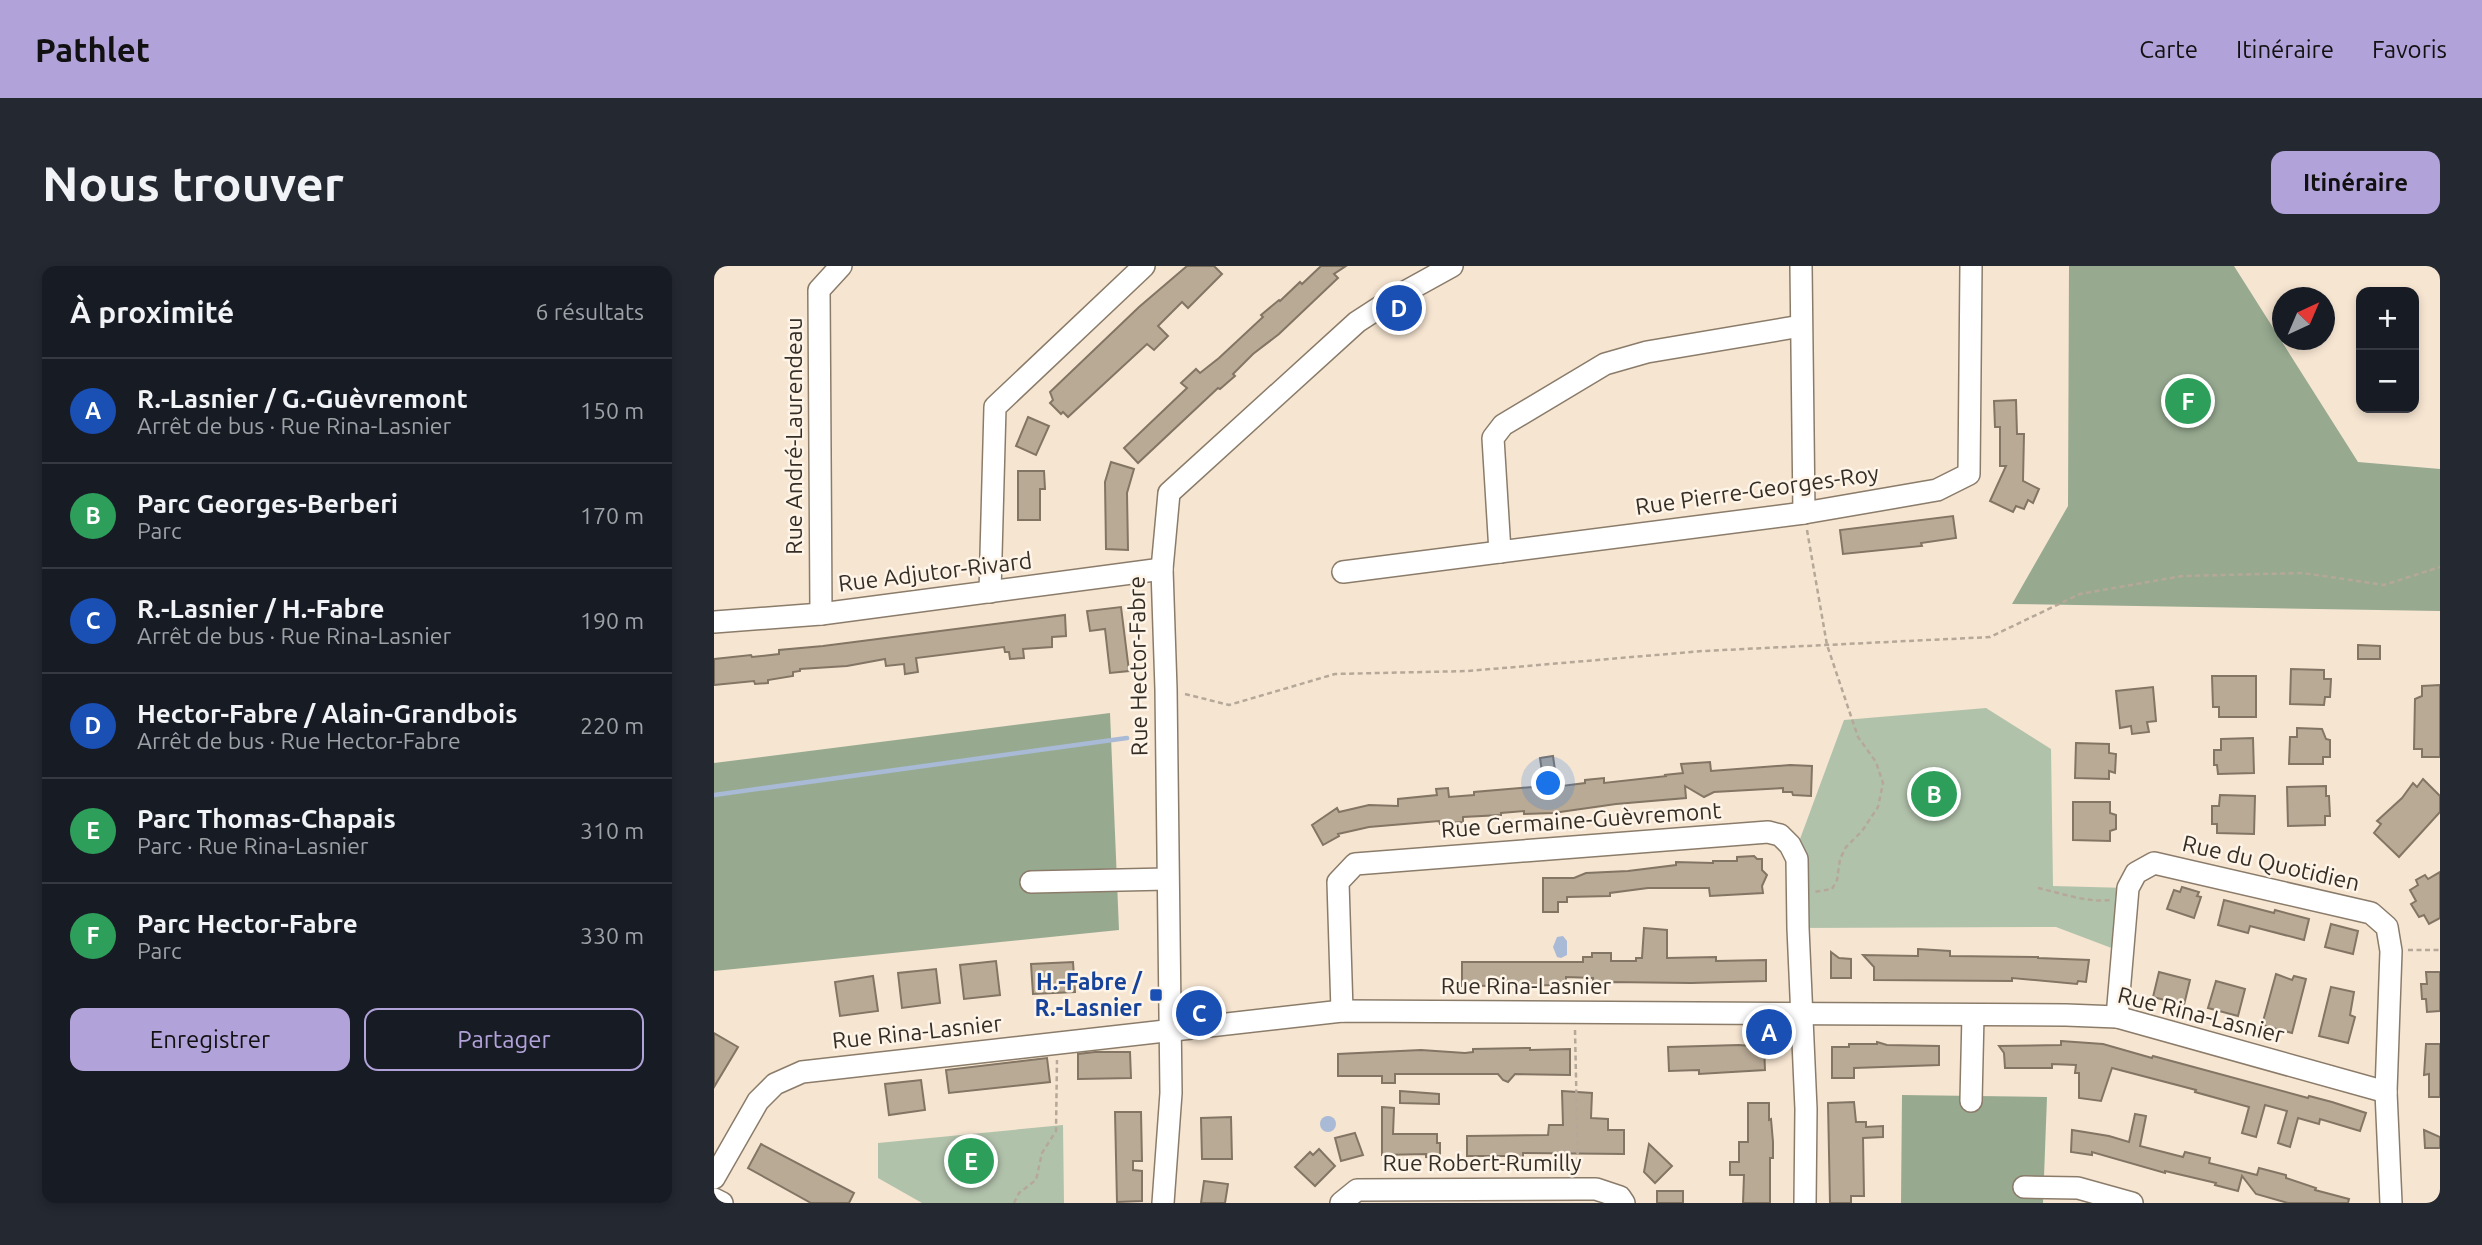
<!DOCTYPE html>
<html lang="fr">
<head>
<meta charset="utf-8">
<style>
	body { margin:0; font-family:Ubuntu,sans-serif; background:#242831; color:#f1f3f6 }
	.controls { position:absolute; right:21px; top:21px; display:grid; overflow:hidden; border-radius:14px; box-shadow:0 4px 10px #0003 }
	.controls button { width:63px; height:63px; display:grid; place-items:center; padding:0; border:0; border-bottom:2px solid #363941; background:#171b24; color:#f1f3f6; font:35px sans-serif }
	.compass { position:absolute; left:1558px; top:21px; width:63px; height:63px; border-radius:50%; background:#171b24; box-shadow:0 4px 10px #0003; rotate:44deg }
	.you { position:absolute; left:835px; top:518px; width:24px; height:24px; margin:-18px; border:5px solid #fff; border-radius:50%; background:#1a73e8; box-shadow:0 0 0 10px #1a73e833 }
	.badge { display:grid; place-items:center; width:46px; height:46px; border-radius:50%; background:#b2a2da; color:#fff; font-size:23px; font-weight:700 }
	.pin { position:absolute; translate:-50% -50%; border:4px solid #fff; box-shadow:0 2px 7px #0006 }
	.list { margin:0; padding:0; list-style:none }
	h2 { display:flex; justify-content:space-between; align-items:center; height:91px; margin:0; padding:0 28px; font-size:30px }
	h2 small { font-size:23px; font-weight:400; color:#9ea1a6 }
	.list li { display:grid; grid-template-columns:46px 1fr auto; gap:21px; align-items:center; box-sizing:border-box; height:105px; padding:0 28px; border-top:2px solid #363941 }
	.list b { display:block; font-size:26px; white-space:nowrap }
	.list p { margin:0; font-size:23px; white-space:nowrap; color:#9ea1a6 }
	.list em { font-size:23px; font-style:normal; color:#9ea1a6 }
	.actions { display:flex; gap:14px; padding:21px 28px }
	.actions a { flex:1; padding:16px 0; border:2px solid #b2a2da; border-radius:14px; text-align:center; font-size:24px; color:#b2a2da }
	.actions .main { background:#b2a2da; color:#111 }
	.map { position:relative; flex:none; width:1726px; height:937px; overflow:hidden; border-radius:14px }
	header { display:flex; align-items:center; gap:42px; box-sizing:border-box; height:98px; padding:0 35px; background:#b2a2da; color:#111 }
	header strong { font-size:33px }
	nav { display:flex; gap:38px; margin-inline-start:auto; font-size:24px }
	.intro { display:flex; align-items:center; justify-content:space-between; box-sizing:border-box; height:168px; padding:0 42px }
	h1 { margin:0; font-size:49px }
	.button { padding:18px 32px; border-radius:14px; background:#b2a2da; color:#111; font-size:24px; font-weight:700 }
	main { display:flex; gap:42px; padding:0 42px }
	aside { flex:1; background:#171b24; border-radius:14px; box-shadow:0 4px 10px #0003 }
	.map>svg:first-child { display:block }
</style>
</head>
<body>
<header>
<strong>Pathlet</strong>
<nav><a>Carte</a><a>Itinéraire</a><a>Favoris</a></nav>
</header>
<div class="intro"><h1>Nous trouver</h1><a class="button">Itinéraire</a></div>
<main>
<aside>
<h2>À proximité<small>6 résultats</small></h2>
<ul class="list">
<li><span class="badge" style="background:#1a4fb4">A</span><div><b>R.-Lasnier / G.-Guèvremont</b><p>Arrêt de bus · Rue Rina-Lasnier</p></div><em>150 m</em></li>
<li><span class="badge" style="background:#2e9e5b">B</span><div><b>Parc Georges-Berberi</b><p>Parc</p></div><em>170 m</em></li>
<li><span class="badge" style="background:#1a4fb4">C</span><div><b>R.-Lasnier / H.-Fabre</b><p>Arrêt de bus · Rue Rina-Lasnier</p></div><em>190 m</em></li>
<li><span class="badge" style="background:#1a4fb4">D</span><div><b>Hector-Fabre / Alain-Grandbois</b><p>Arrêt de bus · Rue Hector-Fabre</p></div><em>220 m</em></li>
<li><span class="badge" style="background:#2e9e5b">E</span><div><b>Parc Thomas-Chapais</b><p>Parc · Rue Rina-Lasnier</p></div><em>310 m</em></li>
<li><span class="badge" style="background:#2e9e5b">F</span><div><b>Parc Hector-Fabre</b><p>Parc</p></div><em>330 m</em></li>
</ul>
<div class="actions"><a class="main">Enregistrer</a><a>Partager</a></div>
</aside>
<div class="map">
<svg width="1726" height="937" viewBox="0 0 1726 937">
	<rect width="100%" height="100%" fill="#f6e5d1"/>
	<g fill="#b1c2ab">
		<path d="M1272,442L1337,483L1339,620L1414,622L1408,686L1342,661L1084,662L1076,579L1086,573L1130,454Z"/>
		<path d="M349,859L350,937H208L164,912V877Z"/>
	</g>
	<g fill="#97aa90">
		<path d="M1355,0H1520L1644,196L1726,203V345L1298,338L1354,240Z"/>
		<path d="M396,447L405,664L0,705V497Z"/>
		<path d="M1188,829L1333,831L1329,937H1187Z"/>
	</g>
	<g fill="#a8bad5">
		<path d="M849,670L853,675V689L847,692L843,691L839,681L843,671Z"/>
		<circle cx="614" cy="858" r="8"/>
	</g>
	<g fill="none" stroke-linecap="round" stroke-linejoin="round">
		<path stroke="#a8bad5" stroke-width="4.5" d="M0,529L413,472"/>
	</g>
	<g fill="#b9aa96" stroke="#837563" stroke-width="2">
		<path d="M473,0H500L508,8L474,42L468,36L444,60L454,70L440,84L433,78L354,151L349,146L347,148L336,137L339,134L336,126L425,41Z"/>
		<path d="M607,0H632L620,8L624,12L565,68L539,88L519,108L521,110L506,123L504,122L424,197L410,182L473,122L467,117L482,103L486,107L505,92L549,51L547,49L565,34L566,35L586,16L588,18Z"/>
		<path d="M1302,134L1303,168H1310L1309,215L1325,223L1319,237L1314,234L1310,243L1302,240L1299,246L1276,235L1292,200H1286V161H1281L1280,135Z"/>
		<path d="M314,151L335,160L322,189L302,180Z"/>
		<path d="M397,196L420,203L413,227L414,284L392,283L391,216Z"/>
		<path d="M304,205H330L331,223H326V254H304Z"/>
		<path d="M1239,250L1242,272L1207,277L1208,280L1129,288L1126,264Z"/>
		<path d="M407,341L415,405L396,407L391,363L376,365L373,345Z"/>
		<path d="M351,349L352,370L338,371V381L309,383L310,392L296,393L295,386H291L290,381L202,392L204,406L191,408L190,398L172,400L171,393L133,400L86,403V405L79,406V410L54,414V417L41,418L40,415L0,419V393L37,389L38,391L65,388V384L109,380Z"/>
		<path d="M1644,379L1666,380V393H1644Z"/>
		<path d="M1577,403L1610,404V413H1617L1616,431H1611L1610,439L1576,438Z"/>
		<path d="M1498,410H1542V451H1505V441H1499Z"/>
		<path d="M1726,419V491H1708V483H1700L1701,433L1708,430V420Z"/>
		<path d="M1439,421L1442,455L1433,456L1435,466L1418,468L1417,460L1406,462L1402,425Z"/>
		<path d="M1583,462L1608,463L1612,473L1616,474V491H1609V498H1575L1576,471H1583Z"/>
		<path d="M1539,472L1540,507L1504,508L1503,499H1500V484H1507V473Z"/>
		<path d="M1362,477L1395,478V487L1402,488L1401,507L1395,505V513L1361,512Z"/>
		<path d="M839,490L842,511H847L848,520L871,517V514L890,512V517L953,510L950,509L969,507L967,498L996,496L997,505L1076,499L1098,500L1097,530L1079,529L1078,526H1069V522L1000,526L990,531L971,520L972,532L902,538L839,547L810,548V545L787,547V549L749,551V556L726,558L725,555L655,561L624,568L625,570L609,579L598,559L623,542L625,546L655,539L684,540V533L723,529L722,523L734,522L735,531L760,529V526L830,520L826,492Z"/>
		<path d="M1709,513L1726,530V546L1685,591L1660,567L1667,558L1663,555L1688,532L1699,517L1703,521Z"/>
		<path d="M1612,520V530H1615L1616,550H1611V559L1574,560L1573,521Z"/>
		<path d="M1506,529L1541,530L1540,568L1503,567V558H1498V540H1505Z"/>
		<path d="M1359,536H1396V547L1402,549V563L1396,565V575L1359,574Z"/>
		<path d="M1040,590L1043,593H1048V604L1053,609L1048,620L1049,627L996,630L995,622H934L896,627V630L853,631V636H844V646H829V612H860L872,607L914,605L962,599V596L999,597V595H1023V591Z"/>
		<path d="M1726,606V652L1715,658L1710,649L1705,651L1697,638L1702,635L1696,624L1704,619L1702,614L1711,609L1714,613Z"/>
		<path d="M1468,621L1485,626L1483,630L1487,631L1480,652L1453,643L1460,624L1466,626Z"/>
		<path d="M1510,634L1560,647L1561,644L1595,653L1590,674L1536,660L1534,667L1504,659Z"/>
		<path d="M1617,658L1644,665L1639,688L1611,681Z"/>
		<path d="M930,662L953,664V692L1002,691V695L1052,694V715L977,717L896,716V719L879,718V712L852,711V719L748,720V696H869V691H878V687H897V695H922V692H928Z"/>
		<path d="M1204,683L1236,685V690L1324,691V692L1375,694L1372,716L1364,715L1363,718L1298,712V715L1160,714V701L1149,689L1204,690Z"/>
		<path d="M1117,686L1125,692L1137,693V712H1117Z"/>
		<path d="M282,695L286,729L250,733L246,699Z"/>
		<path d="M359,696L361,726L319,728L317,698Z"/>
		<path d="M222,703L226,737L188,742L184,707Z"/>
		<path d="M1445,706L1476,714L1470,739L1439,731Z"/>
		<path d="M1712,706H1726V745L1713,746L1712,733H1708L1707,718H1713Z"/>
		<path d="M1562,708L1578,714L1580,710L1592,713L1578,767L1548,759Z"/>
		<path d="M159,710L164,745L126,750L121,716Z"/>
		<path d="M1502,715L1531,723L1524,750L1494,742Z"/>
		<path d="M1617,721L1640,726L1636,749L1641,751L1634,777L1605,770Z"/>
		<path d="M0,767L24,781L0,821Z"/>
		<path d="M1347,775L1389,778L1438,792L1439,790L1594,832L1595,830L1618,836L1652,847L1646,865L1606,853L1605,858L1584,852L1576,881L1564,877L1573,845L1551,839L1542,871L1528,867L1535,841L1481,826L1482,824L1398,802L1387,835L1365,832V807H1361L1362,799L1338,798V802H1291L1290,787L1285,780L1347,779Z"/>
		<path d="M1163,776L1173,779L1225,780V799L1140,802V812H1118V781H1135V778H1163Z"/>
		<path d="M1712,778H1726V831H1715V808L1710,809Z"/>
		<path d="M1025,779L1050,781L1051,804L985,808V804L955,805L954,781Z"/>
		<path d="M816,782V784L856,783V809L801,808L794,816L789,814L784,808H681V817H668V810H624V788L707,784L751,787L759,786V783Z"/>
		<path d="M381,786H416L417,812L364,813V788Z"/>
		<path d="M333,792L336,816L235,827L232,804Z"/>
		<path d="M207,814L211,844L175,849L171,818Z"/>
		<path d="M686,825L725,828V838L686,837Z"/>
		<path d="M848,825L878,827L877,852L894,853V864H910V888L809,887V893H795V890H753V870L834,869L835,859H849Z"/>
		<path d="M1140,836L1142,856H1152V861L1169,860V871L1149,872L1150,930H1137V937H1116L1114,837Z"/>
		<path d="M1034,837H1055V854L1057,853L1059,876V892H1056V937H1029L1030,909H1016V896H1025V876H1034Z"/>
		<path d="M668,841L680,842L679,868H723V877H726V892L712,891V888L668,889Z"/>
		<path d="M401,846H427L428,895H419V904L428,905V935L403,936Z"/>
		<path d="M1421,848L1432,850L1426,880L1469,891L1471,886L1496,892L1495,897L1543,909L1545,902L1572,909V912L1602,922L1601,924L1635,933L1634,937H1574L1542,928L1528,910L1524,925L1501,919L1502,917L1451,905V907L1378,886V889L1357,886L1358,864L1395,870L1415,876Z"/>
		<path d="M517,851L518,893H488L487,852Z"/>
		<path d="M1710,864L1726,871V882H1711Z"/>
		<path d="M641,867L649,889L627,895L621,872Z"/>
		<path d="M47,878L140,927L135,937H97L34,902Z"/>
		<path d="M935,878L958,900L941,917L930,906Z"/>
		<path d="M605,883L621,900L601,920L581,901L596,886L599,889Z"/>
		<path d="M490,915L514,918L511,937H487Z"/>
		<rect x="943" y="925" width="26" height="12"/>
	</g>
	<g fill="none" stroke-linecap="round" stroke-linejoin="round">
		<defs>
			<g id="minor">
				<path d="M1087,0L1090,247"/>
				<path d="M786,286L779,172L789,159L891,98L933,86L1087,60"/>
				<path d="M629,306L1090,247L1223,224L1255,208L1257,0"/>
				<path d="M276,326L281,141L430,0"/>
				<path d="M107,348L105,24L127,0"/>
				<path d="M0,356L107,348L448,303"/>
				<path d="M317,616L453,613"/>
				<path d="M628,745L624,616L641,598L1054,566L1066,569L1076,579L1083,593L1084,662L1092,843L1091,937"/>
				<path d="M1403,751L1414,622L1422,607L1440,597L1657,647L1673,661L1677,685L1672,826L1677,937"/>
				<path d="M1257,835L1259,749"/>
				<path d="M0,912L44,835L61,818L88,806L628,745L1352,749L1403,751L1672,826"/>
				<path d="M1310,921L1364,922L1418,937"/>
				<path d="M0,933L8,937"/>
				<path d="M449,937L457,827L452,423L448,303L455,227L643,56L680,32L738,0"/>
				<path d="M627,937L643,924L865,923H882L906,931L910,937"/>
			</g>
		</defs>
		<use href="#minor" stroke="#8b7c6a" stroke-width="24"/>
		<g stroke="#b5a898" stroke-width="2.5" stroke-dasharray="5 3.5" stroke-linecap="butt">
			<path d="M1093,264L1113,379L1144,471L1162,496L1169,517L1164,541L1148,565L1132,581L1126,593L1123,614L1118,623L1100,626"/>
			<path d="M471,428L515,439L621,408L754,405L989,385L1276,371L1366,328L1468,310L1589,307L1670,319L1726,301"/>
			<path d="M1324,622C1347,627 1373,637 1396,634"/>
			<path d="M1694,684H1726"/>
			<path d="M861,764L864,904"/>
			<path d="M300,937L305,927L322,914L328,887L342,865L343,794"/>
		</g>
		<use href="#minor" stroke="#fff" stroke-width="21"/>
	</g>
	<rect fill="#1a4fb4" stroke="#fef4e7" stroke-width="2.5" x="435" y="722" width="14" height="14" rx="3.5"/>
	<g text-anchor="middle" stroke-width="5" stroke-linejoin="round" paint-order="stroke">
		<g font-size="23" fill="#342e26" stroke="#fef4e7">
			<text transform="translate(80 170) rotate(-90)" y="8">Rue André-Laurendeau</text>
			<text transform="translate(1043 224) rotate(-8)" y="8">Rue Pierre-Georges-Roy</text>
			<text transform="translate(221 306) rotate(-7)" y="8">Rue Adjutor-Rivard</text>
			<text transform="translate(424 400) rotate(-91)" y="8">Rue Hector-Fabre</text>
			<text transform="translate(867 554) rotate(-4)" y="8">Rue Germaine-Guèvremont</text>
			<text transform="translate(1557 597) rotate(13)" y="8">Rue du Quotidien</text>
			<text x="812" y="728">Rue Rina-Lasnier</text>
			<text transform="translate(1487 749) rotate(14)" y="8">Rue Rina-Lasnier</text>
			<text transform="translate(203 766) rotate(-6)" y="8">Rue Rina-Lasnier</text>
			<text x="768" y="905">Rue Robert-Rumilly</text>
		</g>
		<g font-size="23" font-weight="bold" fill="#164399" stroke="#fef4e7" text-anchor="end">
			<text x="428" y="724">H.-Fabre /<tspan x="428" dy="26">R.-Lasnier</tspan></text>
		</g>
	</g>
</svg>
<div class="controls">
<button>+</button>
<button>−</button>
</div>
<svg class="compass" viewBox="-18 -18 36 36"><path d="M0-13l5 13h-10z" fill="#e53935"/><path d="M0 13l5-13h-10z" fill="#9ea1a6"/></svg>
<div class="you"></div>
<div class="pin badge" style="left:1055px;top:766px;background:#1a4fb4">A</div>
<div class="pin badge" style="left:1220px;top:528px;background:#2e9e5b">B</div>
<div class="pin badge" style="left:485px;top:747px;background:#1a4fb4">C</div>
<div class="pin badge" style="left:685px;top:42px;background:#1a4fb4">D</div>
<div class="pin badge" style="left:257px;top:895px;background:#2e9e5b">E</div>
<div class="pin badge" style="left:1474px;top:135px;background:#2e9e5b">F</div>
</div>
</main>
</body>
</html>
